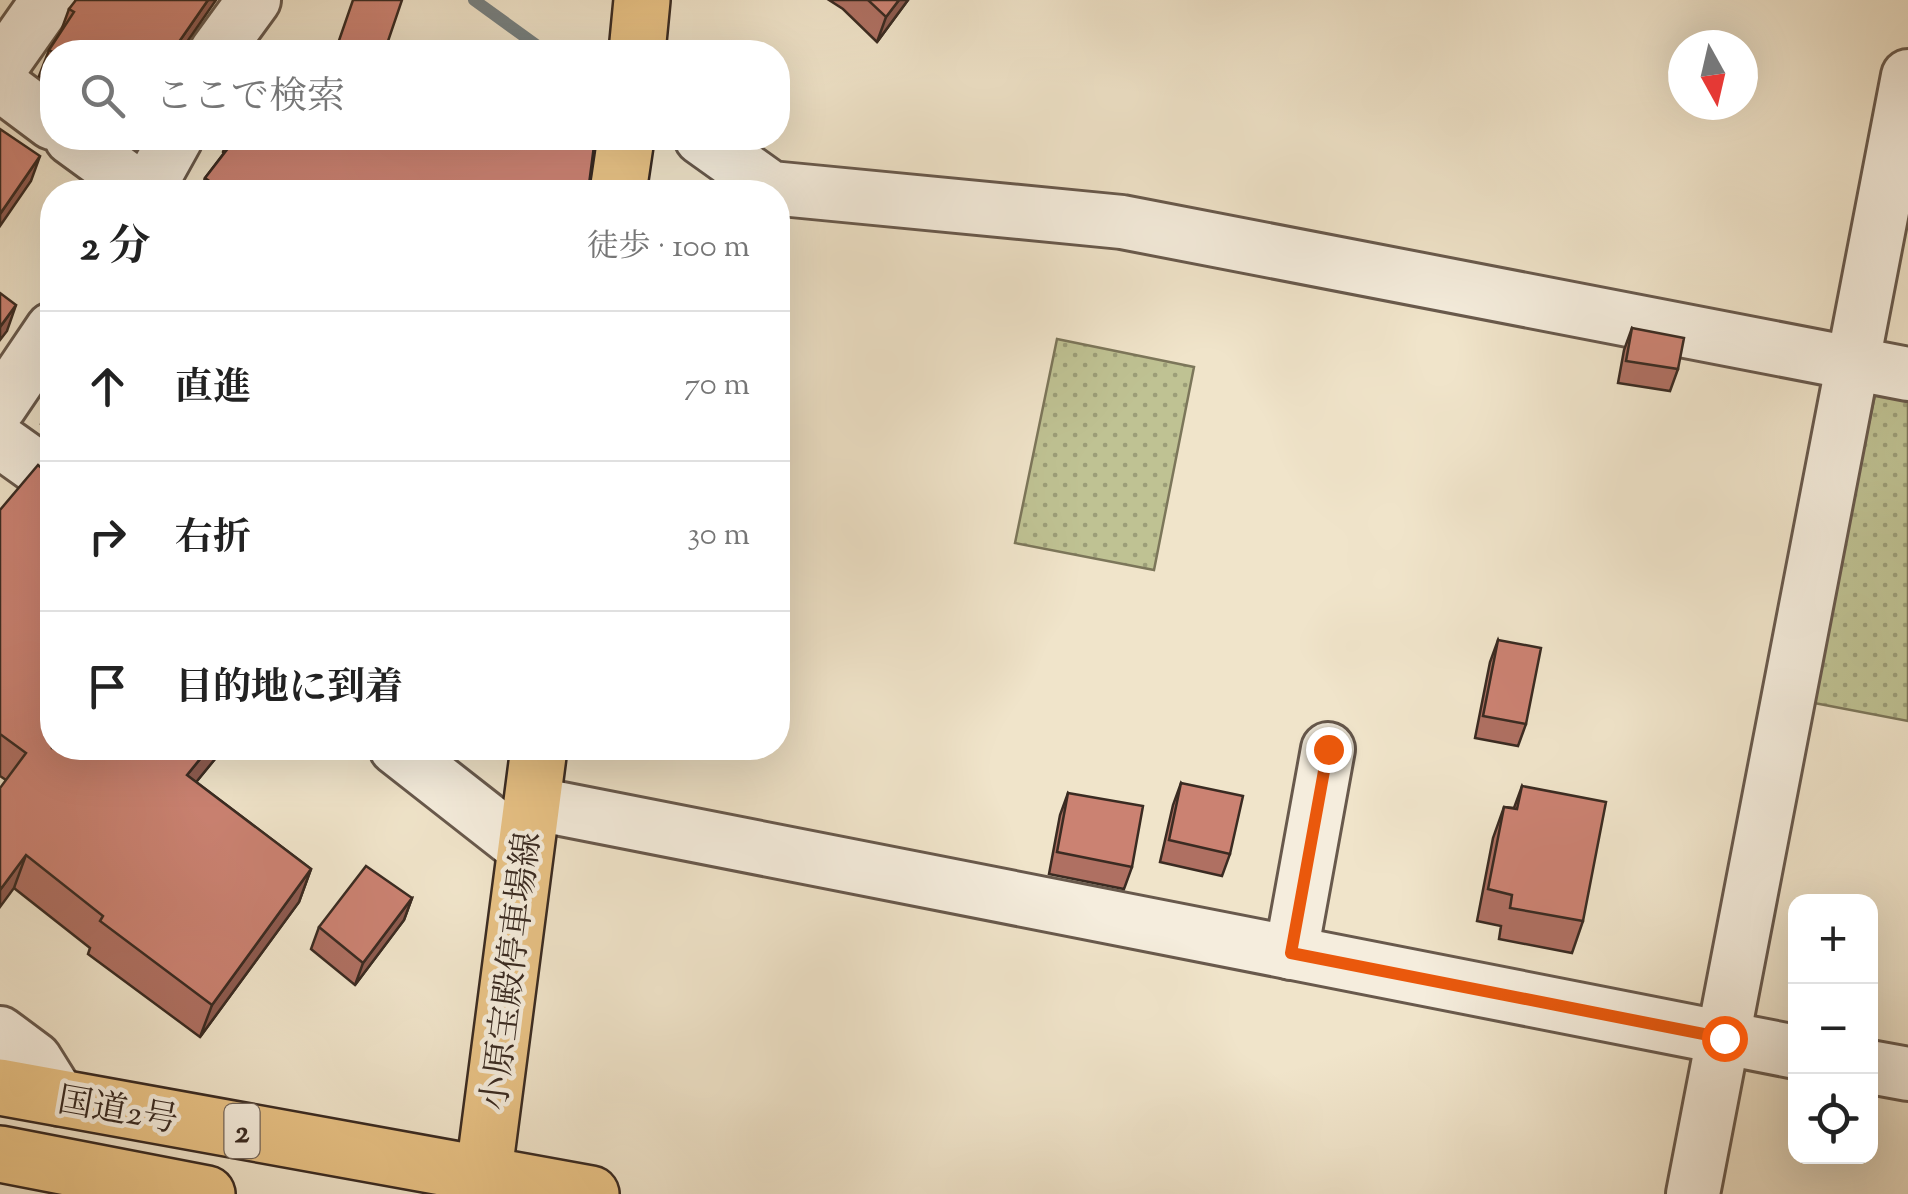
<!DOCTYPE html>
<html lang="ja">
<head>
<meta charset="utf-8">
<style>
	body { margin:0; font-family:"Sorts Mill Goudy","Noto Serif JP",serif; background:#f2f2f2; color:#222 }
	.controls { position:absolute; right:30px; bottom:30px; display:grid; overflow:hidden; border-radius:20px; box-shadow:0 10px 40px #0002 }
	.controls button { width:90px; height:90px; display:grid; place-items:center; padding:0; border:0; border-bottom:2px solid #e0e0e0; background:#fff; color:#222; font:50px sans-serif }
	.compass { position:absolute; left:1668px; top:30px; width:90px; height:90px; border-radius:50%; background:#fff; box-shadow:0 10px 40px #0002; rotate:172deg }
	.stop { position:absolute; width:30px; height:30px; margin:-22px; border:8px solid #ea580c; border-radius:50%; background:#fff }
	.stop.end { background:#ea580c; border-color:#fff; box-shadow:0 2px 10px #0008 }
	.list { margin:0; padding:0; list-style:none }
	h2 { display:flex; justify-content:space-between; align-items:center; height:130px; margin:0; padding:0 40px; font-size:42px }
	h2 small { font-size:32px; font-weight:400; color:#767676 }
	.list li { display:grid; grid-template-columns:65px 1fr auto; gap:30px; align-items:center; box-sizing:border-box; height:150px; padding:0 40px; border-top:2px solid #e0e0e0 }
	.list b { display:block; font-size:38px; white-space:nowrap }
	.list em { font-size:32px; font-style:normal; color:#767676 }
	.icon { flex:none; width:55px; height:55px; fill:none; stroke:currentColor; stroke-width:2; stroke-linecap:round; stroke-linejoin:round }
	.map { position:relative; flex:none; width:1908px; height:1194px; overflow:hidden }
	.search { position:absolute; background:#fff; box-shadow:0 10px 40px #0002; left:40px; top:40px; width:750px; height:110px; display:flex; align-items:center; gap:25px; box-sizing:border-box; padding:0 35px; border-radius:40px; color:#767676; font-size:38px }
	.panel { position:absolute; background:#fff; box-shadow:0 10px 40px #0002; left:40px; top:180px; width:750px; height:580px; border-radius:40px }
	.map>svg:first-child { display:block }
</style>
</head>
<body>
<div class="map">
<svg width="1908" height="1194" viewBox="0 0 1908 1194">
	<defs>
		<pattern id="grass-dots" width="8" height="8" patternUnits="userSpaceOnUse" patternTransform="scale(2.5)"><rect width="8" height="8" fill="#bfc293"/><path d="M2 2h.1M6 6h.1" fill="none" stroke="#9c9e78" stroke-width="1.8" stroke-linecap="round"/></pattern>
	</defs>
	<rect width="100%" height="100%" fill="#f0e4ca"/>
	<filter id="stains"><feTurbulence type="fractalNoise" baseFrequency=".002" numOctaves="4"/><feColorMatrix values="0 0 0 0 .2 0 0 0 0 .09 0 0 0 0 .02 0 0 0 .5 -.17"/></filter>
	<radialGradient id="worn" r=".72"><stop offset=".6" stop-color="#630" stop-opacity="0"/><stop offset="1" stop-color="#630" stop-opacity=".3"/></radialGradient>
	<g fill="url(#grass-dots)" stroke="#7c765a" stroke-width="2.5">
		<path d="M1057,339L1194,367L1154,570L1015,543Z"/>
		<path d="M1878,381L1908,387V721L1809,702Z"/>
	</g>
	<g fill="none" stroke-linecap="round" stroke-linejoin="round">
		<path stroke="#778182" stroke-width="12" d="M474,0L546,52"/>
		<defs>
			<g id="minor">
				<path d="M216,52L254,0"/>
				<path d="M0,68L48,0"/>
				<path d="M0,84L52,123"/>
				<path d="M71,138L145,192"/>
				<path d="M701,138L771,188L1122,222L1908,374"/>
				<path d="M146,192L176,138"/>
				<path d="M0,406L52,329"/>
				<path d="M0,441L52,478"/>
				<path d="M396,748L526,850"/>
				<path d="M531,803L1796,1052"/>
				<path d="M1291,953L1328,749"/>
				<path d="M0,1033L35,1059L60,1099"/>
				<path d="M1870,1067L1908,1074"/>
				<path d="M1693,1194L1908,76"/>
			</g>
			<g id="major">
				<path d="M637,52L642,0"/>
				<path d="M618,192L626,138"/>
				<path d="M481,1194L539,748"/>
			</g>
			<g id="highway">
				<path d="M0,1087L591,1194"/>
				<path d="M0,1154L207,1194"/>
			</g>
		</defs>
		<use href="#minor" stroke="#68594c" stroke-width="58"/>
		<use href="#major" stroke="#3a2b22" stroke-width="60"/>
		<use href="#highway" stroke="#3a2b22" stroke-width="60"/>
		<use href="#minor" stroke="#f5eddd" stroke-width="52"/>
		<use href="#major" stroke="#e8c285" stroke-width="55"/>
		<use href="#highway" stroke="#e8c285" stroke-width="55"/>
	</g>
	<g fill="#af7062" stroke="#3a2b22" stroke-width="2.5">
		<path d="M216,0L52,52V86L39,76L49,50L61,31L69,9Z"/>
		<path d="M829,0H908L877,42L843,9Z"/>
		<path d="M126,138H142L137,146Z"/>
		<path d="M228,138H595L588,192H200L205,178L224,153L223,152Z"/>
		<path d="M1632,328L1678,369L1670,391L1618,383L1624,350Z"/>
		<path d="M52,397V432L41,424L49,402Z"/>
		<path d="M0,510L52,748H224L196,782L311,869L299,902L200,1037L88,954L90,948L14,888L6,780L0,776Z"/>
		<path d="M1498,640L1526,724L1518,746L1475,738L1490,662Z"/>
		<path d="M1181,783L1230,854L1222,876L1160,862L1173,805Z"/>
		<path d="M1522,786L1583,921L1572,953L1499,939L1501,926L1477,921L1493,838L1504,807L1514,808Z"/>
		<path d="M1068,793L1132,867L1124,889L1049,874L1060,815Z"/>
		<path d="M412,898L404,920L355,985L311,949L319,927Z"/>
	</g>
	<g fill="#8e5b50" stroke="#3a2b22" stroke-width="2.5">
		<path d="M208,0H216L180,52L174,49Z"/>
		<path d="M899,0H908L877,42L886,17Z"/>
		<path d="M40,156L31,181L0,226V214Z"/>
		<path d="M16,305L7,331L0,340V327Z"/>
		<path d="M209,748H224L175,808L187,775Z"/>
		<path d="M26,855L14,888L0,907V890Z"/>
		<path d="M311,869L299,902L200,1037L212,1005Z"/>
		<path d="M412,898L404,920L355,985L363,963Z"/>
	</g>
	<g fill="#cb8272" stroke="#3a2b22" stroke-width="2.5">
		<path d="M76,0H208L174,49L180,52H53L49,50L74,12L69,9Z"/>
		<path d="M353,0H402L387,44L399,52H335Z"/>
		<path d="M868,0H899L886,17Z"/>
		<path d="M0,129L40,156L0,214Z"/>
		<path d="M236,138H521L527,142V138H595L588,192H225L205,178Z"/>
		<path d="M0,293L16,305L0,327Z"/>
		<path d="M1632,328L1684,338L1678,369L1626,361Z"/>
		<path d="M38,465L52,477V748H209L187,775L311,869L212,1005L100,921L103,916L26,855L0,890V788L26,753L0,734V510Z"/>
		<path d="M1498,640L1541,648L1526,724L1483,716Z"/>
		<path d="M1181,783L1243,796L1230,854L1169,840Z"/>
		<path d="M1522,786L1606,802L1583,921L1510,908L1512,895L1488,889L1504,807L1517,809Z"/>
		<path d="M1068,793L1143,806L1132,867L1057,852Z"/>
		<path d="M366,866L412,898L363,963L319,927Z"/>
	</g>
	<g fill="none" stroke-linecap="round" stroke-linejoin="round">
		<path stroke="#ea580c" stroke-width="12" d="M1328,749L1291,953L1724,1038"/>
	</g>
	<g text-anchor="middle" stroke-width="9" stroke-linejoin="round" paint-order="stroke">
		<rect fill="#f5eddd" stroke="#72655a" stroke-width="2.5" x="224.5" y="1104" width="35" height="54" rx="8"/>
		<g font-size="32" font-weight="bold" fill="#3a2b22">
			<text x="242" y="1142">2</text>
		</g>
		<g font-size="35" fill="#3a2b22" stroke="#f5eddd">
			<text transform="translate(510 971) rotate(-83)" y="12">小原宝殿停車場線</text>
			<text transform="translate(118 1109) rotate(10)" y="12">国道2号</text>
		</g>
	</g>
	<rect width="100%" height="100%" filter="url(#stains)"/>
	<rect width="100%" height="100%" fill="url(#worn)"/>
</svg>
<div class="controls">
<button>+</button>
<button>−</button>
<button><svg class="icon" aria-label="locate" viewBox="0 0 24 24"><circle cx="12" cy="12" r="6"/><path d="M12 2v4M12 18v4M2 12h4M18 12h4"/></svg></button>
</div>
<svg class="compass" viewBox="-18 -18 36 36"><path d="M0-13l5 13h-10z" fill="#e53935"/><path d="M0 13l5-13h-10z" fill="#767676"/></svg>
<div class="stop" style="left:1724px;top:1038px"></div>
<div class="stop end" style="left:1328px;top:749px"></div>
<div class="search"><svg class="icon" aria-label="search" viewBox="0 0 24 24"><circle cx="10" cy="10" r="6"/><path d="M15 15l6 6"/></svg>ここで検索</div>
<section class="panel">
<h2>2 分<small>徒歩 · 100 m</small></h2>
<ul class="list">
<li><svg class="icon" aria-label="ahead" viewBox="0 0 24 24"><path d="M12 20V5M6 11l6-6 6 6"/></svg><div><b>直進</b></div><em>70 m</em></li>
<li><svg class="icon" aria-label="right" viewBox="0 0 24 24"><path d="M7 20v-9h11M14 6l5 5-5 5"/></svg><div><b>右折</b></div><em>30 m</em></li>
<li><svg class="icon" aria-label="arrive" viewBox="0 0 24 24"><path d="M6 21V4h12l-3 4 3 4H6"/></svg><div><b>目的地に到着</b></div></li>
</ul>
</section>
</div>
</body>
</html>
